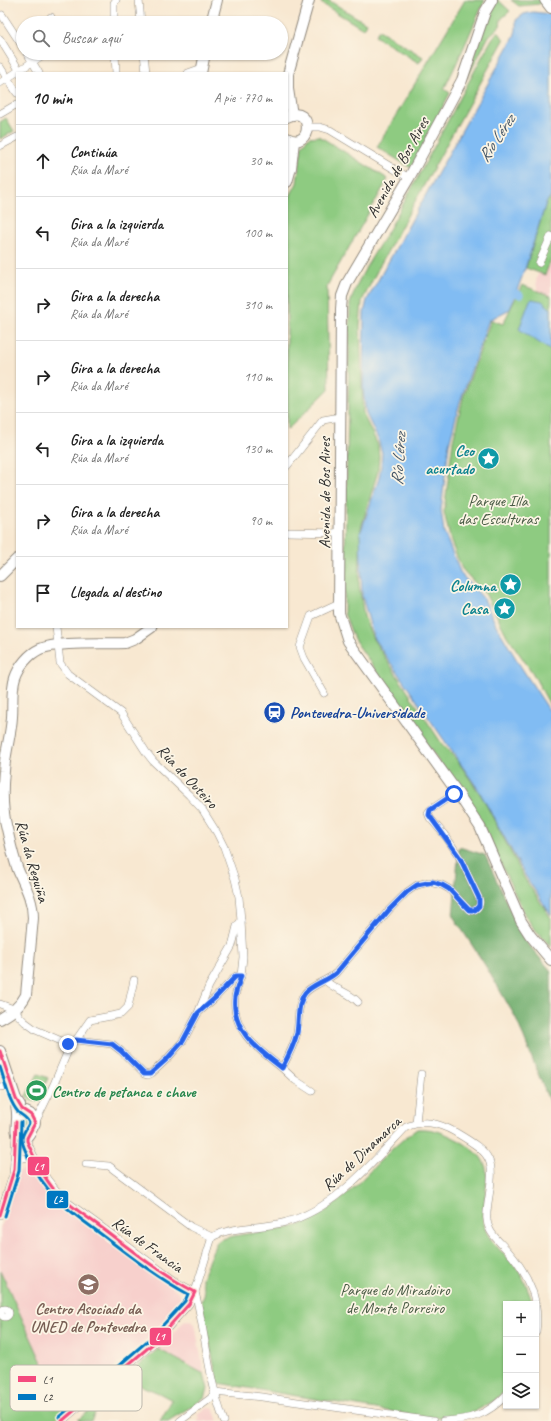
<!DOCTYPE html>
<html lang="es">
<head>
<meta charset="utf-8">
<style>
	body { margin:0; font-family:Caveat,sans-serif; background:#f2f2f2; color:#222 }
	.controls { position:absolute; right:12px; bottom:12px; display:grid; overflow:hidden; border-radius:0px; box-shadow:0 1px 3px #0004 }
	.controls button { width:36px; height:36px; display:grid; place-items:center; padding:0; border:0; border-bottom:1px solid #e0e0e0; background:#fff; color:#222; font:20px sans-serif }
	.stop { position:absolute; width:12px; height:12px; margin:-9px; border:3px solid #2563eb; border-radius:50%; background:#fff }
	.stop.end { background:#2563eb; border-color:#fff; box-shadow:0 1px 4px #0008 }
	.list { margin:0; padding:0; list-style:none }
	h2 { display:flex; justify-content:space-between; align-items:center; height:52px; margin:0; padding:0 16px; font-size:17px }
	h2 small { font-size:13px; font-weight:400; color:#767676 }
	.list li { display:grid; grid-template-columns:26px 1fr auto; gap:12px; align-items:center; box-sizing:border-box; height:72px; padding:0 16px; border-top:1px solid #e0e0e0 }
	.list b { display:block; font-size:15px; white-space:nowrap }
	.list p { margin:0; font-size:13px; white-space:nowrap; color:#767676 }
	.list em { font-size:13px; font-style:normal; color:#767676 }
	.icon { flex:none; width:22px; height:22px; fill:none; stroke:currentColor; stroke-width:2; stroke-linecap:round; stroke-linejoin:round }
	.map { position:relative; flex:none; width:551px; height:1421px; overflow:hidden }
	.search { position:absolute; background:#fff; box-shadow:0 1px 3px #0004; left:16px; top:16px; width:272px; height:44px; display:flex; align-items:center; gap:10px; box-sizing:border-box; padding:0 14px; border-radius:22px; color:#767676; font-size:15px }
	.panel { position:absolute; background:#fff; box-shadow:0 1px 3px #0004; left:16px; top:72px; width:272px; height:556px; border-radius:0px }
	.map>svg:first-child { display:block }
</style>
</head>
<body>
<div class="map">
<svg width="551" height="1421" viewBox="0 0 551 1421">
	<rect width="100%" height="100%" fill="#fcf5e5"/>
	<filter id="ink" filterUnits="userSpaceOnUse"><feTurbulence type="fractalNoise" baseFrequency=".025" numOctaves="2"/><feDisplacementMap in="SourceGraphic" scale="8" xChannelSelector="R" yChannelSelector="G"/><feConvolveMatrix kernelMatrix="1 2 1 2 8 2 1 2 1" color-interpolation-filters="sRGB"/></filter>
	<filter id="wash" filterUnits="userSpaceOnUse"><feTurbulence type="fractalNoise" baseFrequency=".012" numOctaves="4" result="noise"/><feDisplacementMap in="SourceGraphic" scale="16" xChannelSelector="R" yChannelSelector="G"/><feGaussianBlur stdDeviation="0.9" result="paint"/><feColorMatrix in="noise" values="0 0 0 0 0 0 0 0 0 0 0 0 0 0 0 0 0 1.4 0 .05"/><feComposite in="paint" operator="in"/></filter>
	<g filter="url(#wash)">
		<rect width="100%" height="100%" fill="#f8e8d1"/>
		<g fill="#f7d0cc">
			<path d="M551,247V296L538,291L536,283L537,276L541,272Z"/>
			<path d="M33,1166L50,1191L179,1292L182,1302L152,1334L64,1411L0,1270V1229L18,1172Z"/>
			<path d="M185,1320L191,1321L195,1324L204,1374L158,1349Z"/>
			<path d="M207,1408H213L218,1421H196L200,1418L197,1415Z"/>
		</g>
		<g fill="#8ecb81" stroke="#5c7b56">
			<path d="M322,0H328L366,23L363,29L321,3Z"/>
			<path d="M465,0H485C471,30 459,60 444,89L450,93L411,168L377,147Z"/>
			<path d="M496,0H498L510,11L501,19L500,26L489,36L467,78L481,31Z"/>
			<path d="M511,0H542L543,1L539,4L519,6Z"/>
			<path d="M379,30L423,57L419,63L375,36Z"/>
			<path d="M498,31L504,40L379,267L362,301L360,326L363,414L378,445L379,456L378,471L361,528L359,585L364,616L373,639L442,744L457,760L482,797L525,879L551,918V947L533,927L525,915L483,826L354,639L344,613L350,304C358,276 377,250 391,226C422,170 452,113 482,57L492,39Z"/>
			<path d="M6,118L14,131L0,139V122Z"/>
			<path d="M319,136L388,179L327,286L329,389L287,430V202L297,183L302,145L309,137Z"/>
			<path d="M551,196V259L545,275L526,268L546,203Z"/>
			<path d="M522,285L551,296V707L532,672L507,636L486,595L462,569L451,542L444,512L453,440L463,398L491,320L503,324Z"/>
			<path d="M38,1074L48,1078L38,1101C32,1102 29,1100 26,1096Z"/>
			<path d="M26,1117L31,1122L26,1135L22,1136L20,1123L22,1118Z"/>
			<path d="M417,1129C435,1128 444,1133 460,1141C496,1162 486,1174 484,1209C483,1217 483,1225 487,1233C491,1242 507,1257 515,1266C524,1277 529,1291 533,1304H506V1390L494,1401L470,1414L431,1418L218,1383L201,1301C209,1292 201,1287 202,1278C204,1272 214,1246 217,1242C224,1234 282,1231 297,1226C347,1208 374,1158 417,1129Z"/>
			<path d="M0,1270L64,1411L53,1421H0Z"/>
			<path d="M158,1349L204,1374L208,1389L205,1398L168,1421H160L172,1400L159,1393L134,1383L124,1402L108,1393Z"/>
			<path d="M103,1398L111,1402L107,1412L97,1409L91,1421H82L78,1420Z"/>
		</g>
		<path fill="#72af6f" stroke="#4e6d4d" d="M459,847L485,855L523,938L551,971V1106L516,1018L485,965L453,916Z"/>
		<g fill="#81bcf3" stroke="#56748f">
			<path d="M533,12L551,14V196L546,203L525,269L510,309L489,320L460,402L449,444L441,510L444,532L461,574L484,599L496,625L521,667L551,713V915L526,877L478,789L374,639L362,596L360,534L379,478L381,466L382,453L378,439L366,414L363,390L364,313L367,300L514,37L516,30V20L524,14Z"/>
			<path d="M532,299L542,301L551,309V351L519,329L530,300Z"/>
		</g>
		<g fill="none" stroke-linecap="round" stroke-linejoin="round">
			<path stroke="#81bcf3" stroke-width="7" d="M516,293L520,295"/>
		</g>
	</g>
	<g filter="url(#ink)">
		<g fill="none" stroke-linecap="round" stroke-linejoin="round">
			<defs>
				<g id="street">
					<path d="M139,0L141,23"/>
					<path d="M2,15L23,47"/>
					<path d="M51,17L52,23"/>
					<path d="M114,23V3L116,0"/>
					<path d="M0,39L21,73"/>
					<path d="M27,53L39,73"/>
					<path d="M115,53L116,73"/>
					<path d="M144,53L146,73"/>
					<path d="M0,67L17,93"/>
					<path d="M188,73L202,68"/>
					<path d="M0,83L46,53"/>
					<path d="M0,114L17,104"/>
					<path d="M307,127H320L330,130L409,178"/>
					<path d="M0,146L17,137"/>
					<path d="M539,263L551,236"/>
					<path d="M287,466L323,420L340,417"/>
					<path d="M287,532L339,533"/>
					<path d="M56,627L60,663L68,674L121,713L146,752L153,761L189,795L202,809L217,833L224,847L235,879L239,897L241,921L237,926L232,946L209,986L198,1013"/>
					<path d="M324,693L304,658L300,647L311,616L339,603"/>
					<path d="M241,976C239,983 236,990 235,997C231,1031 259,1050 282,1068C288,1057 294,1045 297,1033C299,1021 297,1004 305,993C313,984 327,981 336,973L389,910L407,892L417,885L429,882L442,885L449,889L469,910L472,911C479,909 481,904 479,898L460,858L447,838L430,818L428,813L430,810L457,792"/>
					<path d="M326,981C335,990 349,992 358,1002"/>
					<path d="M0,1004L16,1010L19,1016L25,1022L36,1030L68,1044L67,1053L54,1084L35,1123"/>
					<path d="M76,1040L90,1020L121,1014L128,1007L134,980"/>
					<path d="M68,1044L76,1040L112,1044L121,1051L144,1074L148,1075L152,1073L167,1059L183,1041L198,1013L215,998L236,976H241L243,957L241,921"/>
					<path d="M282,1068L295,1080L312,1091"/>
					<path d="M0,1087L11,1085"/>
					<path d="M416,1123L421,1074"/>
					<path d="M27,1138V1141C38,1167 46,1181 66,1201L178,1283L195,1292C206,1335 208,1379 224,1421"/>
					<path d="M14,1161C23,1157 29,1156 37,1163"/>
					<path d="M86,1164L109,1166L191,1227L212,1237"/>
					<path d="M0,1215L13,1175L16,1135"/>
					<circle cx="5" cy="1313" r="4"/>
					<path d="M215,1392L262,1397L433,1421"/>
					<path d="M62,1421L156,1341L189,1304L195,1292L212,1237C234,1225 262,1229 286,1222C335,1209 372,1163 406,1127C424,1120 437,1122 455,1132C494,1155 495,1159 488,1203C487,1212 485,1221 490,1230C494,1238 502,1244 508,1251C529,1275 540,1300 536,1332"/>
					<path d="M180,1421L211,1398L215,1392"/>
					<path d="M443,1421C469,1420 488,1415 506,1395"/>
				</g>
				<g id="secondary">
					<path d="M492,0L485,12L462,80L409,178L347,283L342,296L341,309L339,613L348,641L457,792L480,827L521,921L530,935L551,960"/>
					<path d="M545,0L551,8"/>
					<path d="M211,23L217,0"/>
					<path d="M201,73L205,53"/>
					<path d="M292,115L288,89V74L309,0"/>
					<path d="M287,117C314,103 313,152 287,138"/>
					<path d="M287,182L291,168L294,141"/>
					<path d="M0,576L17,559"/>
					<path d="M0,1019C12,1012 20,1007 26,995L33,918C33,900 25,886 18,870C13,857 10,842 7,829C2,810 2,790 4,771C5,753 11,735 12,717C13,704 11,690 15,678C19,666 29,654 40,649C58,641 104,644 125,643L135,639L152,627"/>
					<path d="M0,1051L16,1099L20,1105"/>
					<path d="M16,1099C15,1104 17,1108 17,1113C18,1122 14,1131 19,1139C28,1141 31,1130 35,1123C33,1118 32,1114 26,1112L21,1114L17,1120"/>
				</g>
			</defs>
			<use href="#street" stroke="#928a7e" stroke-width="8"/>
			<use href="#secondary" stroke="#928a7e" stroke-width="12"/>
			<use href="#street" stroke="#fff" stroke-width="7"/>
			<use href="#secondary" stroke="#fff" stroke-width="10"/>
			<defs>
				<g id="bus-1">
					<path d="M0,1051L16,1099L22,1109L31,1115L35,1123L27,1138V1141C34,1157 41,1173 52,1187C67,1205 88,1217 106,1231C135,1253 163,1275 195,1292L189,1304L156,1341L62,1421"/>
					<path d="M0,1215L14,1170L16,1122"/>
				</g>
				<g id="bus-2">
					<path d="M0,1067C5,1081 8,1100 18,1112C22,1116 27,1117 29,1123C27,1128 22,1134 22,1139C22,1145 26,1151 28,1157C48,1200 74,1213 110,1241C135,1260 160,1279 188,1294L185,1301L152,1337L59,1417"/>
					<path d="M5,1216L19,1171L21,1122"/>
				</g>
			</defs>
			<use href="#bus-1" stroke="#fcf5e5" stroke-width="6"/>
			<use href="#bus-2" stroke="#fcf5e5" stroke-width="6"/>
			<use href="#bus-1" stroke="#f44a7e" stroke-width="3"/>
			<use href="#bus-2" stroke="#0078c1" stroke-width="3"/>
		</g>
	</g>
	<g fill="none" stroke-linecap="round" stroke-linejoin="round" filter="url(#ink)">
		<path stroke="#2563eb" stroke-width="5" d="M68,1044L76,1040L112,1044L121,1051L144,1074H150L167,1059L183,1041L198,1013L215,998L236,976H241C239,983 236,990 235,997C231,1031 259,1050 282,1068C288,1057 294,1045 297,1033C299,1021 297,1004 305,993C313,984 327,981 336,973L389,910L407,892L417,885L433,882L442,885L449,889L469,910H475L479,906V898L460,858L429,815L430,810L454,794"/>
	</g>
	<defs>
		<symbol id="sight-disc" viewBox="-11 -11 22 22"><circle r="9.5" fill="#0f9aa8" stroke="#fcf5e5"/><path d="M0-6L1.8-2.2L6-1.7L2.9 1.2L3.7 5.4L0 3.3L-3.7 5.4L-2.9 1.2L-6-1.7L-1.8-2.2Z" fill="#fff"/></symbol>
		<symbol id="station-disc" viewBox="-11 -11 22 22"><circle r="9.5" fill="#1a4fb4" stroke="#fcf5e5"/><path d="M-3-6H3Q5-6 5-4V2Q5 4 3 4L4.5 6H3L1.5 4h-3L-3 6H-4.5L-3 4Q-5 4-5 2V-4Q-5-6-3-6ZM-3.5-4v3h7v-3ZM-3.5 1v1.5H-2V1ZM2 1v1.5H3.5V1Z" fill="#fff"/></symbol>
		<symbol id="stadium-disc" viewBox="-11 -11 22 22"><circle r="9.5" fill="#2e9e5b" stroke="#fcf5e5"/><path d="M0-5a6.5 5 0 1 0 0 10a6.5 5 0 1 0 0-10ZM-3.5-1.8h7v3.6h-7Z" fill="#fff"/></symbol>
		<symbol id="university-disc" viewBox="-11 -11 22 22"><circle r="9.5" fill="#8d6e63" stroke="#fcf5e5"/><path d="M0-5L7-2L0 1L-7-2ZM-4 1L0 2.5L4 1V4Q0 6-4 4Z" fill="#fff"/></symbol>
	</defs>
	<g fill-rule="evenodd">
		<use href="#sight-disc" x="476" y="446" width="25" height="25"/>
		<use href="#sight-disc" x="498" y="572" width="25" height="25"/>
		<use href="#sight-disc" x="492" y="596" width="25" height="25"/>
		<use href="#station-disc" x="262" y="700" width="25" height="25"/>
		<use href="#stadium-disc" x="24" y="1078" width="25" height="25"/>
		<use href="#university-disc" x="76" y="1272" width="25" height="25"/>
	</g>
	<g text-anchor="middle" stroke-width="3.5" stroke-linejoin="round" paint-order="stroke">
		<g font-size="16" fill="#2b2b2b" stroke="#fcf5e5">
			<text transform="translate(397 167) rotate(-61)" y="6">Avenida de Bos Aires</text>
			<text transform="translate(324 493) rotate(-90)" y="6">Avenida de Bos Aires</text>
			<text transform="translate(188 776) rotate(47)" y="6">Rúa do Outeiro</text>
			<text transform="translate(33 861) rotate(74)" y="6">Rúa da Reguiña</text>
			<text transform="translate(361 1153) rotate(-43)" y="6">Rúa de Dinamarca</text>
			<text transform="translate(148 1244) rotate(36)" y="6">Rúa de Francia</text>
		</g>
		<g font-size="16" font-weight="bold" fill="#0d838f" stroke="#fcf5e5" text-anchor="end">
			<text x="474" y="456">Ceo<tspan x="474" dy="18">acurtado</tspan></text>
			<text x="496" y="591">Columna</text>
			<text x="488" y="614">Casa</text>
		</g>
		<g font-size="16" fill="#495b45" stroke="#fcf5e5">
			<text x="498" y="506">Parque Illa<tspan x="498" dy="18">das Esculturas</tspan></text>
			<text x="395" y="1295">Parque do Miradoiro<tspan x="395" dy="18">de Monte Porreiro</tspan></text>
		</g>
		<g font-size="16" font-weight="bold" fill="#164399" stroke="#fcf5e5" text-anchor="start">
			<text x="290" y="718">Pontevedra-Universidade</text>
		</g>
		<g font-size="16" font-weight="bold" fill="#27864d" stroke="#fcf5e5" text-anchor="start">
			<text x="52" y="1097">Centro de petanca e chave</text>
		</g>
		<g font-size="16" font-weight="bold" fill="#785e54" stroke="#fcf5e5">
			<text x="88" y="1314">Centro Asociado da<tspan x="88" dy="18">UNED de Pontevedra</tspan></text>
		</g>
		<g font-size="17" font-style="italic" fill="#455667" stroke="#fcf5e5">
			<text transform="translate(496 138) rotate(-56)" y="6">Río Lérez</text>
			<text transform="translate(398 459) rotate(-86)" y="6">Río Lérez</text>
		</g>
	</g>
	<rect x="10" y="1365" width="132" height="46" rx="6" fill="#fcf5e5" stroke="#bdb8ad" stroke-width="1"/>
	<rect x="18" y="1376" width="18" height="6" fill="#f44a7e"/>
	<rect x="18" y="1394" width="18" height="6" fill="#0078c1"/>
	<g font-size="11" fill="#2b2b2b">
		<text x="43" y="1383">L1</text>
		<text x="43" y="1401">L2</text>
	</g>
	<g stroke="#fcf5e5" stroke-width="1.5">
		<rect x="27" y="1156" width="23" height="20" rx="4" fill="#f44a7e"/>
		<rect x="46" y="1190" width="23" height="19" rx="4" fill="#0078c1"/>
		<rect x="149" y="1327" width="23" height="19" rx="4" fill="#f44a7e"/>
	</g>
	<g font-size="11" text-anchor="middle" font-weight="bold" fill="#fff">
		<text x="39" y="1170">L1</text>
		<text x="58" y="1203">L2</text>
		<text x="160" y="1340">L1</text>
	</g>
</svg>
<div class="controls">
<button>+</button>
<button>−</button>
<button><svg class="icon" aria-label="layers" viewBox="0 0 24 24"><path d="M12 4l9 5-9 5-9-5zM3 14l9 5 9-5"/></svg></button>
</div>
<div class="stop" style="left:454px;top:794px"></div>
<div class="stop end" style="left:68px;top:1044px"></div>
<div class="search"><svg class="icon" aria-label="search" viewBox="0 0 24 24"><circle cx="10" cy="10" r="6"/><path d="M15 15l6 6"/></svg>Buscar aquí</div>
<section class="panel">
<h2>10 min<small>A pie · 770 m</small></h2>
<ul class="list">
<li><svg class="icon" aria-label="ahead" viewBox="0 0 24 24"><path d="M12 20V5M6 11l6-6 6 6"/></svg><div><b>Continúa</b><p>Rúa da Maré</p></div><em>30 m</em></li>
<li><svg class="icon" aria-label="left" viewBox="0 0 24 24"><path d="M17 20v-9H6M10 6l-5 5 5 5"/></svg><div><b>Gira a la izquierda</b><p>Rúa da Maré</p></div><em>100 m</em></li>
<li><svg class="icon" aria-label="right" viewBox="0 0 24 24"><path d="M7 20v-9h11M14 6l5 5-5 5"/></svg><div><b>Gira a la derecha</b><p>Rúa da Maré</p></div><em>310 m</em></li>
<li><svg class="icon" aria-label="right" viewBox="0 0 24 24"><path d="M7 20v-9h11M14 6l5 5-5 5"/></svg><div><b>Gira a la derecha</b><p>Rúa da Maré</p></div><em>110 m</em></li>
<li><svg class="icon" aria-label="left" viewBox="0 0 24 24"><path d="M17 20v-9H6M10 6l-5 5 5 5"/></svg><div><b>Gira a la izquierda</b><p>Rúa da Maré</p></div><em>130 m</em></li>
<li><svg class="icon" aria-label="right" viewBox="0 0 24 24"><path d="M7 20v-9h11M14 6l5 5-5 5"/></svg><div><b>Gira a la derecha</b><p>Rúa da Maré</p></div><em>90 m</em></li>
<li><svg class="icon" aria-label="arrive" viewBox="0 0 24 24"><path d="M6 21V4h12l-3 4 3 4H6"/></svg><div><b>Llegada al destino</b></div></li>
</ul>
</section>
</div>
</body>
</html>
